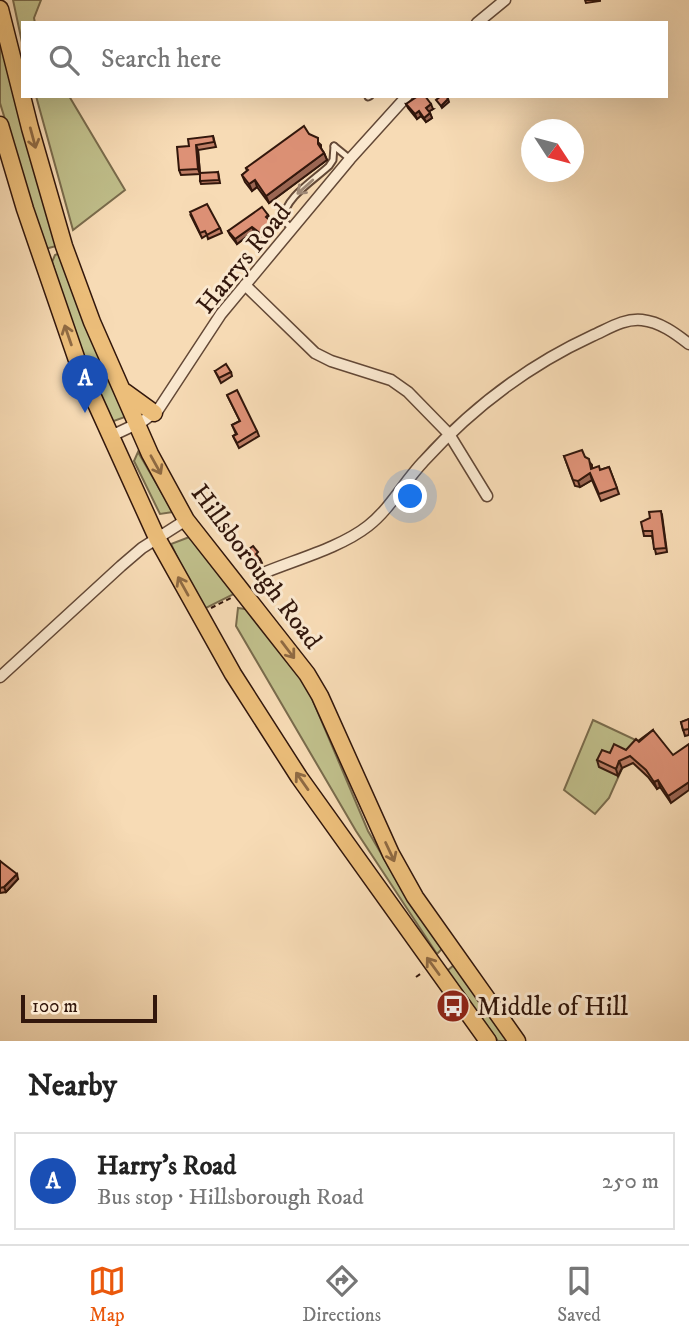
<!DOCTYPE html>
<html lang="en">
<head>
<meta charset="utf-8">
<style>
	body { margin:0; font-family:"IM FELL DW Pica",serif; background:#f2f2f2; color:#222 }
	.compass { position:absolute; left:521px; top:119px; width:63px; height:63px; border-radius:50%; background:#fff; box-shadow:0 7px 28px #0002; rotate:126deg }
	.scale { position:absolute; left:21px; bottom:18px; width:136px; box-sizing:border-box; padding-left:7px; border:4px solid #32170c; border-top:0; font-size:19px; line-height:24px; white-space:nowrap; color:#32170c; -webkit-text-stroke:5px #fae8cf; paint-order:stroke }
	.you { position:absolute; left:411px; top:497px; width:24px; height:24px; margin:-18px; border:5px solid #fff; border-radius:50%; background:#1a73e8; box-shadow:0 0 0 10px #1a73e833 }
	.badge { display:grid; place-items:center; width:46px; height:46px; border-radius:50%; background:#ea580c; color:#fff; font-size:23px; font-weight:700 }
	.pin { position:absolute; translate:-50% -58px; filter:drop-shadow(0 2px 4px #0008) }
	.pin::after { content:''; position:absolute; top:37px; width:24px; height:21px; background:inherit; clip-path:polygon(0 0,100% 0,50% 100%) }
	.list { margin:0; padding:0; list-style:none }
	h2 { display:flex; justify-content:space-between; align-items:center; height:91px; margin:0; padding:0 28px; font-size:30px }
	h2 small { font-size:23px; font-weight:400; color:#767676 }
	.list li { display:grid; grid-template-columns:46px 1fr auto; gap:21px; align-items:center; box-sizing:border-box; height:98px; margin:0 14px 14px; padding:0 14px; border:2px solid #e0e0e0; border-radius:0px }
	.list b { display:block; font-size:26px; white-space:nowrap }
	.list p { margin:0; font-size:23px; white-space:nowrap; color:#767676 }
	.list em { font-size:23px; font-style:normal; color:#767676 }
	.icon { flex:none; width:38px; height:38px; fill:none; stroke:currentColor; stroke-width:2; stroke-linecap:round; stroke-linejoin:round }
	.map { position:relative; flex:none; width:689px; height:1041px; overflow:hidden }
	.search { position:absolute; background:#fff; box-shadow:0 7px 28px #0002; left:21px; right:21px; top:21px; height:77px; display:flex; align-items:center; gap:18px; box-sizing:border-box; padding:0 24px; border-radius:0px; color:#767676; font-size:26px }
	.sheet { height:203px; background:#fff }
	nav { display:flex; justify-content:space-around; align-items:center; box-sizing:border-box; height:98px; border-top:2px solid #e0e0e0; background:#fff; font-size:19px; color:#767676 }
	nav a { display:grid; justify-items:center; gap:4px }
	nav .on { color:#ea580c }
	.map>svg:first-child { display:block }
</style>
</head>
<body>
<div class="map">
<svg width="689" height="1041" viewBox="0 0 689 1041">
	<rect width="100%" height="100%" fill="#f7dbb5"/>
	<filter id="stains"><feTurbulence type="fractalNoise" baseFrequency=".00286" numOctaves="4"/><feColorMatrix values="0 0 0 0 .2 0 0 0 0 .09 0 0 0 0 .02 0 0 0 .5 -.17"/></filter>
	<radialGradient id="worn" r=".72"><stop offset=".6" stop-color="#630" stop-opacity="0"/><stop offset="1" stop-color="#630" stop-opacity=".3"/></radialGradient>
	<g fill="#c0bf8b" stroke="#796b4c" stroke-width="2">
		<path d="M13,0H41L34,18L35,23H23V47Z"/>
		<path d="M0,35L56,246L45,249L0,103Z"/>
		<path d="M36,96H69L125,190L73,230Z"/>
		<path d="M60,253L125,417L111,422L81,352L52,262L55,255Z"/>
		<path d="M138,452L173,512L160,514L134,461Z"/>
		<path d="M192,536L236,593L202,610L171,544Z"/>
		<path d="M238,608L252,610L303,677L368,831L410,903L442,949L437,954L356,831L236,626Z"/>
		<path d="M593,720L640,742L629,753L609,798L595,814L564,790Z"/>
		<path d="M454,965L509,1041H498L447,971Z"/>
	</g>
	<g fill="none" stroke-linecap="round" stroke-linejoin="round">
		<defs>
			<g id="service">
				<path d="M368,97L370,96"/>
				<path d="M334,146L350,159"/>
				<path d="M291,228L283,220C285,197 313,181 329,166L333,160L334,146"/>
			</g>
			<g id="minor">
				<path d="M477,23L505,0"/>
				<path d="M245,285L315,353L331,361L391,380L408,392L449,434L487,496"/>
				<path d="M109,437L143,421L158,410L221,314L350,159L407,96"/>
				<path d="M261,574C294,560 340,548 368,526C390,509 404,482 423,462C471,409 527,366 592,336C608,329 624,318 642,320C660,322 675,333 689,344"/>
				<path d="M0,677L121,566L142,548L186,520"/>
			</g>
			<g id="trunk">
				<path d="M0,9L30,128L64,246L92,322L150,454L186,520L307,674L320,696L391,854L415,897L517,1041"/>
				<path d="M0,125L25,209L79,366L157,538L233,674L299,777L488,1041"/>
				<path d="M125,392L154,413"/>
			</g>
		</defs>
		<use href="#service" stroke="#634836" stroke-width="9"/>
		<use href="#minor" stroke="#634836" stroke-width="13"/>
		<use href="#trunk" stroke="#32170c" stroke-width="19"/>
		<g stroke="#32170c" stroke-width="2" stroke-dasharray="5 3.5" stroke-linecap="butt">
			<path d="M211,608L231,598"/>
			<path d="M416,977L423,972"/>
		</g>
		<use href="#service" stroke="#fae8cf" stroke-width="5"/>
		<use href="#minor" stroke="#fae8cf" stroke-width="10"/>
		<use href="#trunk" stroke="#ecbe7a" stroke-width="16"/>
	</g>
	<g fill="#be7d65" stroke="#32170c" stroke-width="2">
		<path d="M585,0H600V1L586,3Z"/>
		<path d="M406,104L433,109L429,111L432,118L426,122L421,116L417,119L408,108Z"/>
		<path d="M309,134L321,145V148L324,153L327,160L269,203L257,187L252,191L245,182L242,175L247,171L246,168Z"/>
		<path d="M213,136L216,147L198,150L200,174L181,175L179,170L189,146Z"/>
		<path d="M218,172L220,183L201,184L200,181Z"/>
		<path d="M268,215L276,228L266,241L254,231L237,244L230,235L228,231Z"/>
		<path d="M191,216L220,228L222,233L208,239L207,235L202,238Z"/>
		<path d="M215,371L231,372L232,376L221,383Z"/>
		<path d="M227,395L257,431L259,436L239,448L233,436L236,434L232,425L240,421Z"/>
		<path d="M564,456L585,457L592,465V468L600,470L609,467L619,494L601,501L592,480L580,487L575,486Z"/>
		<path d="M662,515L667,552L656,554L652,536H644L643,531Z"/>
		<path d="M689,719V735L685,736L681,722Z"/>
		<path d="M653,730L671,803L660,787L657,789L648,777L633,763L622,768L618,776L599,767L597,760L610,753L626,750Z"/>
		<path d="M0,861L18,879L6,892L0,893Z"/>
	</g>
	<g fill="#9b6653" stroke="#32170c" stroke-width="2">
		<path d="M448,99L449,102L442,108L441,106Z"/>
		<path d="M431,104L433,109L428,112L426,108Z"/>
		<path d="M419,111L421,116L417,119L415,114Z"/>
		<path d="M430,113L432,118L426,122L424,118Z"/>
		<path d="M196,145L198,150L200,174L198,169Z"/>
		<path d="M324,153L327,160L269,203L266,196Z"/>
		<path d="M255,180L257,187L252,191L249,184Z"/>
		<path d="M274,224L276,228L266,241L264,236Z"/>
		<path d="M252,227L254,231L237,244L235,239Z"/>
		<path d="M590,473L592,480L580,487L578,481Z"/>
		<path d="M260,559L262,563L255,568L254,564Z"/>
		<path d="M619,761L622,768L618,776L616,769Z"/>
		<path d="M658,780L660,787L657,789L654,782Z"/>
		<path d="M689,782V790L671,803L668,796Z"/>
		<path d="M17,874L18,879L6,892L4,887Z"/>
	</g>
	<g fill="#dd9176" stroke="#32170c" stroke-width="2">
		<path d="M418,96H425L431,104L426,108L430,113L424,118L419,111L415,114L406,104Z"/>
		<path d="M441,96H446L448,99L441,106L436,100Z"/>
		<path d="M304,126L309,134L318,138V144L324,153L266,196L255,180L249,184L242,175L248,170L246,168Z"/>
		<path d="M213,136L214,142L196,145L198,169L179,170L177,147L189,146L188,139Z"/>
		<path d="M218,172L219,180L200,181V173Z"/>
		<path d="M207,204L220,228L207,235L205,231L200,233L190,212Z"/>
		<path d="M262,207L268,215L266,217L274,224L264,236L252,227L235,239L228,231Z"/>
		<path d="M226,364L231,372L219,378L215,371Z"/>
		<path d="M237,390L257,431L237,443L233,436L237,434L232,425L240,421L227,395Z"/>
		<path d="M582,450L585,457L589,459L591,469L599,466L600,470L609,467L617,488L599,494L590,473L578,481L573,480L564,456Z"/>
		<path d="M661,511L666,548L654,549L652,531H643L641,522L650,518L649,512Z"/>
		<path d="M253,546L258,552L256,554L260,559L254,564L245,552Z"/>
		<path d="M689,719V729L683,730L681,722Z"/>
		<path d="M653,730L673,755L689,744V782L668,796L658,780L654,782L646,770L630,756L619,761L616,769L597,760L602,750L610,753L614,744L626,750L636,739L639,742Z"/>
		<path d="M0,861L17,874L4,887L0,888Z"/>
	</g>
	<defs><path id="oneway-shaft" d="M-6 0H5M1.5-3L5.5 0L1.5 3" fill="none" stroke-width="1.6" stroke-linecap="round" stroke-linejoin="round" transform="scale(1.75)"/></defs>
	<g stroke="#8f6a43">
		<use href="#oneway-shaft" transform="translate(33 138) rotate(75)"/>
		<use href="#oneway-shaft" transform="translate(68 335) rotate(-109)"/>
		<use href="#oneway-shaft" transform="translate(156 465) rotate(61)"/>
		<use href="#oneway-shaft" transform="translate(183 586) rotate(-119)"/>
		<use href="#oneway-shaft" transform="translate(288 650) rotate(53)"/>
		<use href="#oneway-shaft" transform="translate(302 781) rotate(-125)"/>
		<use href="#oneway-shaft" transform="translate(390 852) rotate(65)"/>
		<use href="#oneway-shaft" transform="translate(433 966) rotate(-126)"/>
	</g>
	<use stroke="#a08a77" href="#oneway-shaft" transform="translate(305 187) rotate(138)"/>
	<defs>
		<symbol id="bus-disc" viewBox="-11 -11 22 22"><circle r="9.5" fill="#8f2418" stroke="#fae8cf"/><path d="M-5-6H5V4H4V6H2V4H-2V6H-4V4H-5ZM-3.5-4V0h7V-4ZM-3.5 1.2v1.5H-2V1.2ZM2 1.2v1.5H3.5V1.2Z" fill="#fff"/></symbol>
	</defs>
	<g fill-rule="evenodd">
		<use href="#bus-disc" x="434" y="987" width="38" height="38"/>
	</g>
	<g text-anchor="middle" stroke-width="6" stroke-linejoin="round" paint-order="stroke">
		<g font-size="26" fill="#32170c" stroke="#fae8cf">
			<text transform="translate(243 258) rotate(-51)" y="9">Harrys Road</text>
			<text transform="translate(257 566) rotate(53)" y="9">Hillsborough Road</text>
		</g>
		<g font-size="26" fill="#32170c" stroke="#fae8cf" text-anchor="start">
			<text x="477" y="1015">Middle of Hill</text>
		</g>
	</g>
	<rect width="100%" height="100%" filter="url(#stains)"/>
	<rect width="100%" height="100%" fill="url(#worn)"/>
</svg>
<svg class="compass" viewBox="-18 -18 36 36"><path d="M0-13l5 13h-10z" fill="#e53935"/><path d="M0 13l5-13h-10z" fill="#767676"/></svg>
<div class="scale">100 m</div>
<div class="you"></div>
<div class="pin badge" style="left:85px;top:413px;background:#1a4fb4">A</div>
<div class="search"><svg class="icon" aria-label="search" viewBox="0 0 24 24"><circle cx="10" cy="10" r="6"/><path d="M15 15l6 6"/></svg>Search here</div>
</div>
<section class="sheet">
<h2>Nearby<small></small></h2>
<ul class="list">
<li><span class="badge" style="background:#1a4fb4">A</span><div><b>Harry's Road</b><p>Bus stop · Hillsborough Road</p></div><em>250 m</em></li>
</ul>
</section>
<nav>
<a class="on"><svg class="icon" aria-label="map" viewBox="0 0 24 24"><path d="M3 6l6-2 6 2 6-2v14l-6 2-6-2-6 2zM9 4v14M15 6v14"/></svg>Map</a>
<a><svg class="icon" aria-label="directions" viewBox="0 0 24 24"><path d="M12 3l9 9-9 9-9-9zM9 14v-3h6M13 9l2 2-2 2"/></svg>Directions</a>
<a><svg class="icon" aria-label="saved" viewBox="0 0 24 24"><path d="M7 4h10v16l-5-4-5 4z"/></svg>Saved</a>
</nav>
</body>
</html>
